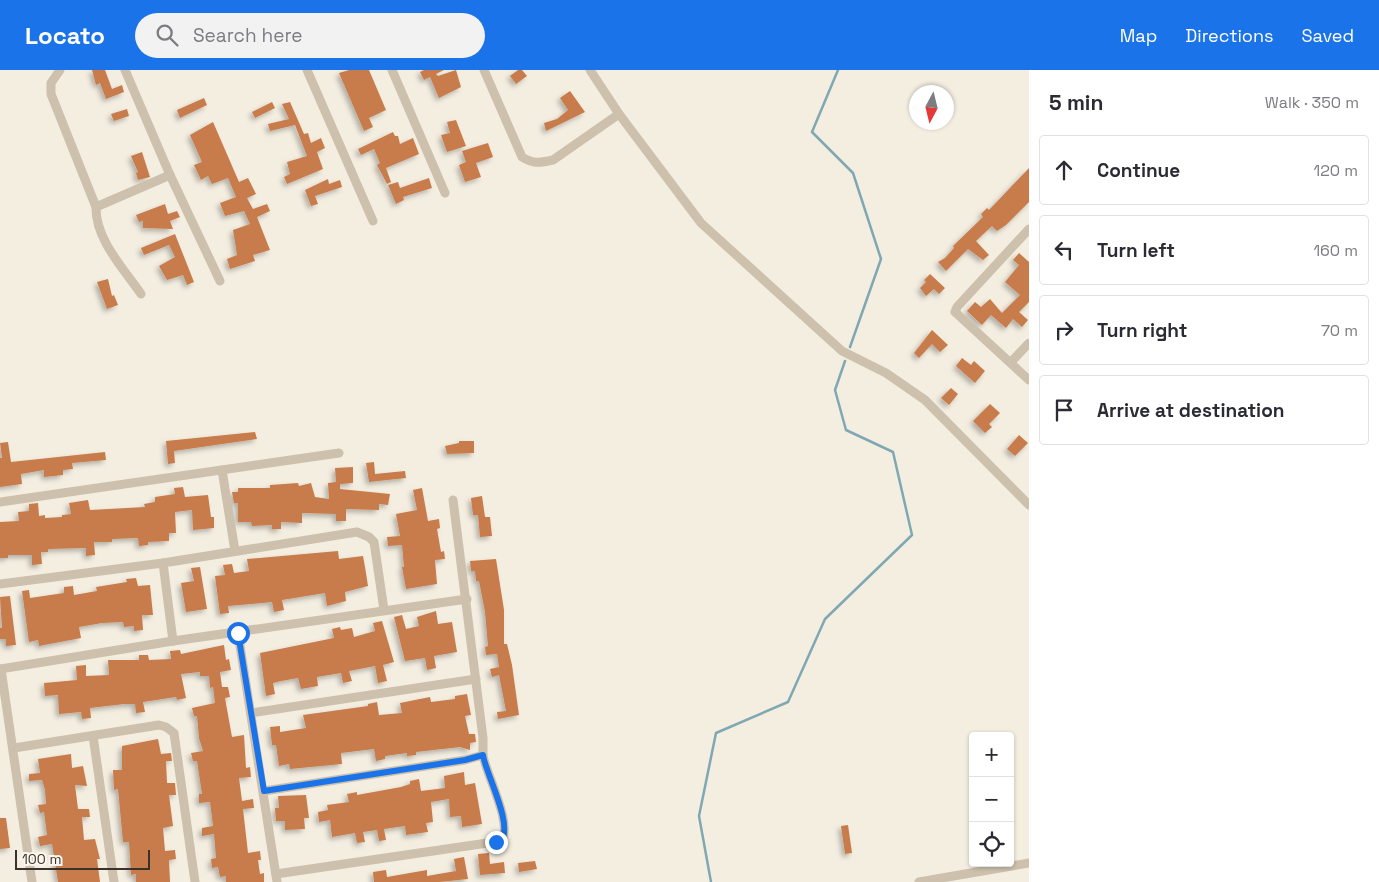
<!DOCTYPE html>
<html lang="en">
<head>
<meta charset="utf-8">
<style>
	body { margin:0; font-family:"Space Grotesk",sans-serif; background:#f2f2f3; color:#2b2b33 }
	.controls { position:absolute; right:15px; bottom:15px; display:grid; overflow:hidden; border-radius:5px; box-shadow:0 1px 4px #0004 }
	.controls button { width:45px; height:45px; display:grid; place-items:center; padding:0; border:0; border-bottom:1px solid #e1e1e2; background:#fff; color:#2b2b33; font:25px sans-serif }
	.compass { position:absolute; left:909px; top:15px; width:45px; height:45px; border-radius:50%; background:#fff; box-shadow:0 1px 4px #0004; rotate:187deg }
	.scale { position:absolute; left:15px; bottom:12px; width:135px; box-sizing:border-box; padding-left:5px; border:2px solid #3b322b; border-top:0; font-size:14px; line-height:18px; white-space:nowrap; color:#3b322b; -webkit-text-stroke:4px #fbf7ee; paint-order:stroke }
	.stop { position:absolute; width:15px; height:15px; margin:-11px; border:4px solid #1a73e8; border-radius:50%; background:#fff }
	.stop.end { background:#1a73e8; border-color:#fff; box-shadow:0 1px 5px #0008 }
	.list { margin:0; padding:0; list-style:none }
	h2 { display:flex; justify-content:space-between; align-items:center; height:65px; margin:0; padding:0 20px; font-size:21px }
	h2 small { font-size:16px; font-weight:400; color:#7c7c81 }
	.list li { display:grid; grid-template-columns:32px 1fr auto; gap:15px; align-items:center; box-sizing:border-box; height:70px; margin:0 10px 10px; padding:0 10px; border:1px solid #e1e1e2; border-radius:5px }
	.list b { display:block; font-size:19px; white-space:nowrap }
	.list em { font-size:16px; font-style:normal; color:#7c7c81 }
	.icon { flex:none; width:28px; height:28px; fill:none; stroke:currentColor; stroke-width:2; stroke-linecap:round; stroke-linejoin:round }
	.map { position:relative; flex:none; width:1029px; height:812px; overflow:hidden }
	header { display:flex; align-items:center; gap:30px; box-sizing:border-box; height:70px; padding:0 25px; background:#1a73e8; color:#fff }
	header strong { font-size:24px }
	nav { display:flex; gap:28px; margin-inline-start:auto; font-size:18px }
	.search { width:350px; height:45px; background:#f2f2f3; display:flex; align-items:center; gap:12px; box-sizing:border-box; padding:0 18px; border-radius:28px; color:#7c7c81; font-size:19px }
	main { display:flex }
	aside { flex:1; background:#fff }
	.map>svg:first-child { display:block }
</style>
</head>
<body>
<header>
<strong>Locato</strong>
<div class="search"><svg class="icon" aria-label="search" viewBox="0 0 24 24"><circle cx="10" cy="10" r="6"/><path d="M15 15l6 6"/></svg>Search here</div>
<nav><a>Map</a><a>Directions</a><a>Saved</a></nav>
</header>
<main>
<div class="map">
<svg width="1029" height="812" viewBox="0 0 1029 812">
	<defs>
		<filter id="shadow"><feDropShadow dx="-3" dy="3" stdDeviation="2.5" flood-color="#0004"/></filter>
	</defs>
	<rect width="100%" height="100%" fill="#f4eee1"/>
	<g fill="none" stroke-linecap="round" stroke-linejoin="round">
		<g stroke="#7fa8b2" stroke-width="2.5">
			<path d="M838,0L812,62L853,103L881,189L850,277"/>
			<path d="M711,812L699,746L716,663L788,632L825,549L912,465L893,382L846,360L835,320L845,291"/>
		</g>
	</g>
	<g fill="#c87b4b" filter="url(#shadow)">
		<path d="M92,0H105L112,19L122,15L124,22L106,29L100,13L96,15Z"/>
		<path d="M349,0H369L386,40L369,48L373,57L364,61L339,3Z"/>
		<path d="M424,0H444L436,4L438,6L456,0L461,17L439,28L430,7L424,10L420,2Z"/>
		<path d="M518,0H522L527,6L516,14L510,6Z"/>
		<path d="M570,21L585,42L546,61L544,53L557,49L568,40L560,28Z"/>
		<path d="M204,28L207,35L180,48L177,40Z"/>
		<path d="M272,32L275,38L255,48L252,42Z"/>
		<path d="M290,32L304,64L308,63L311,73L321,68L325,78L317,82L323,99L287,114L284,107L290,104L287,92L307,86L295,55L270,61L268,54L289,49L282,34Z"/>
		<path d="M127,39L129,46L114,51L111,44Z"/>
		<path d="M456,50L466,76L447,82L441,65L450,63L447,52Z"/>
		<path d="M213,52L239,112L248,108L256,124L247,128L253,139L267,134L270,141L257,147L270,180L253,185L255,191L230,199L227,189L237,185L233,160L250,154L244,141L225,146L220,133L236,127L228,108L212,114L208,106L201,110L194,95L202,92L190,65Z"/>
		<path d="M393,62L395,66H398L400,74L413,68L419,84L386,98L391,112L387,114L377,95L380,93L374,79L361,85L358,79Z"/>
		<path d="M488,73L493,87L476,93L481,107L465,112L459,95L466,92L462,81Z"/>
		<path d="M142,82L150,107L138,110L136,103L138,102L131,86Z"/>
		<path d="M1029,98V132L1006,155L997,161L992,156L976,171L989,185L983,190L968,179L946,201L938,192L945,188L954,178L953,176L983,147L981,144L987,138L989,140Z"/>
		<path d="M429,108L432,118L403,127L404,130L396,134L388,115L398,112L400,118Z"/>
		<path d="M328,109L329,114L340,110L342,117L315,126L318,134L311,136L305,120Z"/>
		<path d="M165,134L168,144L177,141L180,147L170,151L173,159L143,158V151L139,152L136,145Z"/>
		<path d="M175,164L194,212L187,215L183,205L167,210L159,196L175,187L169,175L144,185L141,178Z"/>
		<path d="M1019,183L1029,192V232L1019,242L1028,250L1022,257L1013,249L1006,258L991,245L982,255L967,241L975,232L981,237L990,229L1002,243L1020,225L1005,212L1019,195L1013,190Z"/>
		<path d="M930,204L945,218L939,224L934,219L926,226L920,218L926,212L924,210Z"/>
		<path d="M108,209L112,226L114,225L118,235L107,239L97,212Z"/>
		<path d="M932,260L948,275L940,282L932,274L919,288L914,283Z"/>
		<path d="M962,288L971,295L974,291L985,301L975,313L956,296Z"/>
		<path d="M951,318L958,324L949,335L941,328Z"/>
		<path d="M990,334L1000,343L989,354L992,357L985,363L973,351Z"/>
		<path d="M255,362L257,369L174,381L175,393L168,394L166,371Z"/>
		<path d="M1019,365L1028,373L1015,386L1007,379Z"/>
		<path d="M459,371H474V383L447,384L445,376L459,373Z"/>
		<path d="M8,372L11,392L105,382L106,390L72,393L73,399L63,400V405L44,407V400L21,404L22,414L0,417V388H2L0,373Z"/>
		<path d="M374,392L375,404L405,401L406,408L369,412L366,393Z"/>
		<path d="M353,397V413L340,414V419L390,424L388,435L379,434V440L346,439V451H336V444L302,443V453L281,452V459H272V455L252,456L251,452H238V433H234L232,422H238V418H270V415L298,413L299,416L311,413L315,427L329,429L328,413L336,412L335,398Z"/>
		<path d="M183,417L185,427L208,425L211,447H214V458L193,460L192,440L175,442L176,463H169V471L148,472V475L139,476L138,468L112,469V472H94L95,485L86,486V478L48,479V482H41L42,494L32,495V485H8V488H0V452L19,451L18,442L29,441V434L38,433L39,446L45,445V448L62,447V445L71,444L69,433L88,430L90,440L145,437L144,434L155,432V427L175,424L174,418Z"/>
		<path d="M422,418L428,451L439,449L440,458L437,459L441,482L444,481L445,489L435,490L437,514L406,519L402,497H404L402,475L388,476L387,467L400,466L396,444L417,440L413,420Z"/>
		<path d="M482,426L485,447H490L492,466L480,467L478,445H473L471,428Z"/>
		<path d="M338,481L339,489L363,486L365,497L368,516L345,522L346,531L327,536L325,523L282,530L284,540L274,542L272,532L262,533L228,536L229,543L220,544L215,506L225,505L223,495L232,494L234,503L249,501L247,489Z"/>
		<path d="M496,489L504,540V574H507L512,595L519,645L498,649L497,642L506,641L499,605L492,607L490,599L499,597L497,584L486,585L485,577L488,576L485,542L479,511H476L475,501H471L470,491Z"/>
		<path d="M200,497L207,539L186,542L181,513L194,511L191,498Z"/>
		<path d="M136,508L138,516L150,515L153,545H142L143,560L134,561V556L124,557L123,552L102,553L79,557L81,568L39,576L38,570L29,572L22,521L29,520L30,528L64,523V517L73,516L74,525L97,521L96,517L127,512L126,509Z"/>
		<path d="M10,526L16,575L6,576V569H0V558H2L0,527Z"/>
		<path d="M436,541L438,554L452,552L457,582L434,586L436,598L427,600L425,588L405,591L394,547L402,545L406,559L419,556L417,547Z"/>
		<path d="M382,551L394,592L383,595L387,611L378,613L375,596L349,601L352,611L343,613L341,603L317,607L318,616L301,619L298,608L281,611L273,613L275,624L266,626L260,583L334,568L332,559L340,557L341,560L352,558L354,567L375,561L373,553Z"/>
		<path d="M224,575L226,590L229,589L231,600L220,602L222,617H228L230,627L225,628L232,667L244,665L246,698L250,697L251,707L239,708L242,731L253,729L254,738L243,739L248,783L260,781L261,790H258L260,804L264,803V812H226V806L220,807L218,797L212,798L211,789L216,788L214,764L202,766V758L213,756L210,732L199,733V724H202L197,691H193L191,683L203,681L199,668L197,646H194L192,638L215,633L213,617L210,618L209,606H200V602L181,604L186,628L177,630L176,627L143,632L145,642L136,643L135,634H124L90,638L91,648L82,649L81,642L59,644L58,625L45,626L44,613L77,610L76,596L86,595V606L109,605L108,590H139V585H148L149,590L171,589L170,581L180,580L181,584Z"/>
		<path d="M467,624L471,645L465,646L469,664H475L476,672L470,673V680L460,677L416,682V685L407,686V683L385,686V689L376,691L374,679L341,683L342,694L290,699L289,694L279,696L276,675H272L270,657L280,656V662L306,658L303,645L368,636V634L377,632L379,645L402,643L400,633L430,627L431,632L455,629V626Z"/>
		<path d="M158,669L161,684L171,683L172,691H166L167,713H175L176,725H169L173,756L163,758L165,781L175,780L176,789L169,790L170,812H136V804L131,805L129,772H123L118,719L114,720L113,700H122V676Z"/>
		<path d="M71,684L72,698L83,696L87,716L75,715L78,739H89L90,747H82L84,770L95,769L100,789H97L100,812H58L52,774L40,776L38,767L47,765L44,742L40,743L38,735L46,734L45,720L42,710L29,711V704L40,703L38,689Z"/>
		<path d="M464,702L465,715L475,713L482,754L462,757L461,746L450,747L449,729L431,732L433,752L426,753L428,762L406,765L405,756L384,759L386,770L379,771L377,760L363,762L365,772L357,773L355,763L332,767L330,750L319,752L318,742L328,740L327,735L349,732L347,724L357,722V725L401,717L410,714V711L419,709L421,721L445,718L444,706Z"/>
		<path d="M306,725L309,748H304L305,759L285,760V751H276L275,738H279L278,726Z"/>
		<path d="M0,748H6L10,778L0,779Z"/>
		<path d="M848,755L852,783L845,784L841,756Z"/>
		<path d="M489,783L490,794L504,792L505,803L480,805L478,784Z"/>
		<path d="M464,787L468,809L439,812H374L373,802L386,800L387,807L427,800V806L456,801L454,789Z"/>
		<path d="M535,791L537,799L519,802L518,793Z"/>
	</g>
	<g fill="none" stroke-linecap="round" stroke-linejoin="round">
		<g stroke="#cdc0ac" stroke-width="9">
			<path d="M60,0L51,13V24L96,137C95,169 124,199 141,224"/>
			<path d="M125,0L170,105L220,211"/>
			<path d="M307,0L373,151"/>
			<path d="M392,0L445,123"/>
			<path d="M484,0L522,87C533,94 540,93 553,90L619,44"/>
			<path d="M590,0L619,44L701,153L842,281L886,303L925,330L1029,435"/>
			<path d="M96,137L170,105"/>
			<path d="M1029,159L957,237L955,242L1029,310"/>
			<path d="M1011,292L1029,273"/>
			<path d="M222,400L235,481"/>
			<path d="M0,432L339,383"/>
			<path d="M163,493L173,571"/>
			<path d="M0,514L163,493L357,462L369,467L374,472L384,540"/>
			<path d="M238,563L277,812"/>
			<path d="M0,599L173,571L467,529"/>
			<path d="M1,599L32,812"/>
			<path d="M251,643L476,609"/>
			<path d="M93,666L114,812"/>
			<path d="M14,678L159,655L166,657L174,663L195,812"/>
			<path d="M264,721L465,690L483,685V668L453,430"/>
			<path d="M276,804L501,771C514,755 485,702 483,685"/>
			<path d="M919,812L1029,793"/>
		</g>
	</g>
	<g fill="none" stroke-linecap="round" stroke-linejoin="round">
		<path stroke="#1a73e8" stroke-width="6" d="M238,563L264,721L465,690L483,685C485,702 514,755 501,771L496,772"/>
	</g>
</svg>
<div class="controls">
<button>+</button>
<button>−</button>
<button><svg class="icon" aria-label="locate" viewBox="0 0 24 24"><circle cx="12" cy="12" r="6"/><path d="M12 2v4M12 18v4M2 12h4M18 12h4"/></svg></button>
</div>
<svg class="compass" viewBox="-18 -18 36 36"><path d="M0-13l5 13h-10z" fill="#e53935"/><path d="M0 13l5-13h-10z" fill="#7c7c81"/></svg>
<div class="scale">100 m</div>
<div class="stop" style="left:238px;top:563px"></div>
<div class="stop end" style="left:496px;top:772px"></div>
</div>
<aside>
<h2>5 min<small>Walk · 350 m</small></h2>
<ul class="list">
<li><svg class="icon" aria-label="ahead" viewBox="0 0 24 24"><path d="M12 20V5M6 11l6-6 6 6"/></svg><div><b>Continue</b></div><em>120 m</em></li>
<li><svg class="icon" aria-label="left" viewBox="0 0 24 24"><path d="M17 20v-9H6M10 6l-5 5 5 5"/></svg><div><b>Turn left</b></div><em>160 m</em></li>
<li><svg class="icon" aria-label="right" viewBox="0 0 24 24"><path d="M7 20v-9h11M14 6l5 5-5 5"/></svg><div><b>Turn right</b></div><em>70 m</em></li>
<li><svg class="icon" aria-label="arrive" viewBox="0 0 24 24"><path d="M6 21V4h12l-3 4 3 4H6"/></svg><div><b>Arrive at destination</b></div></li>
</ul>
</aside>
</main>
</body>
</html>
